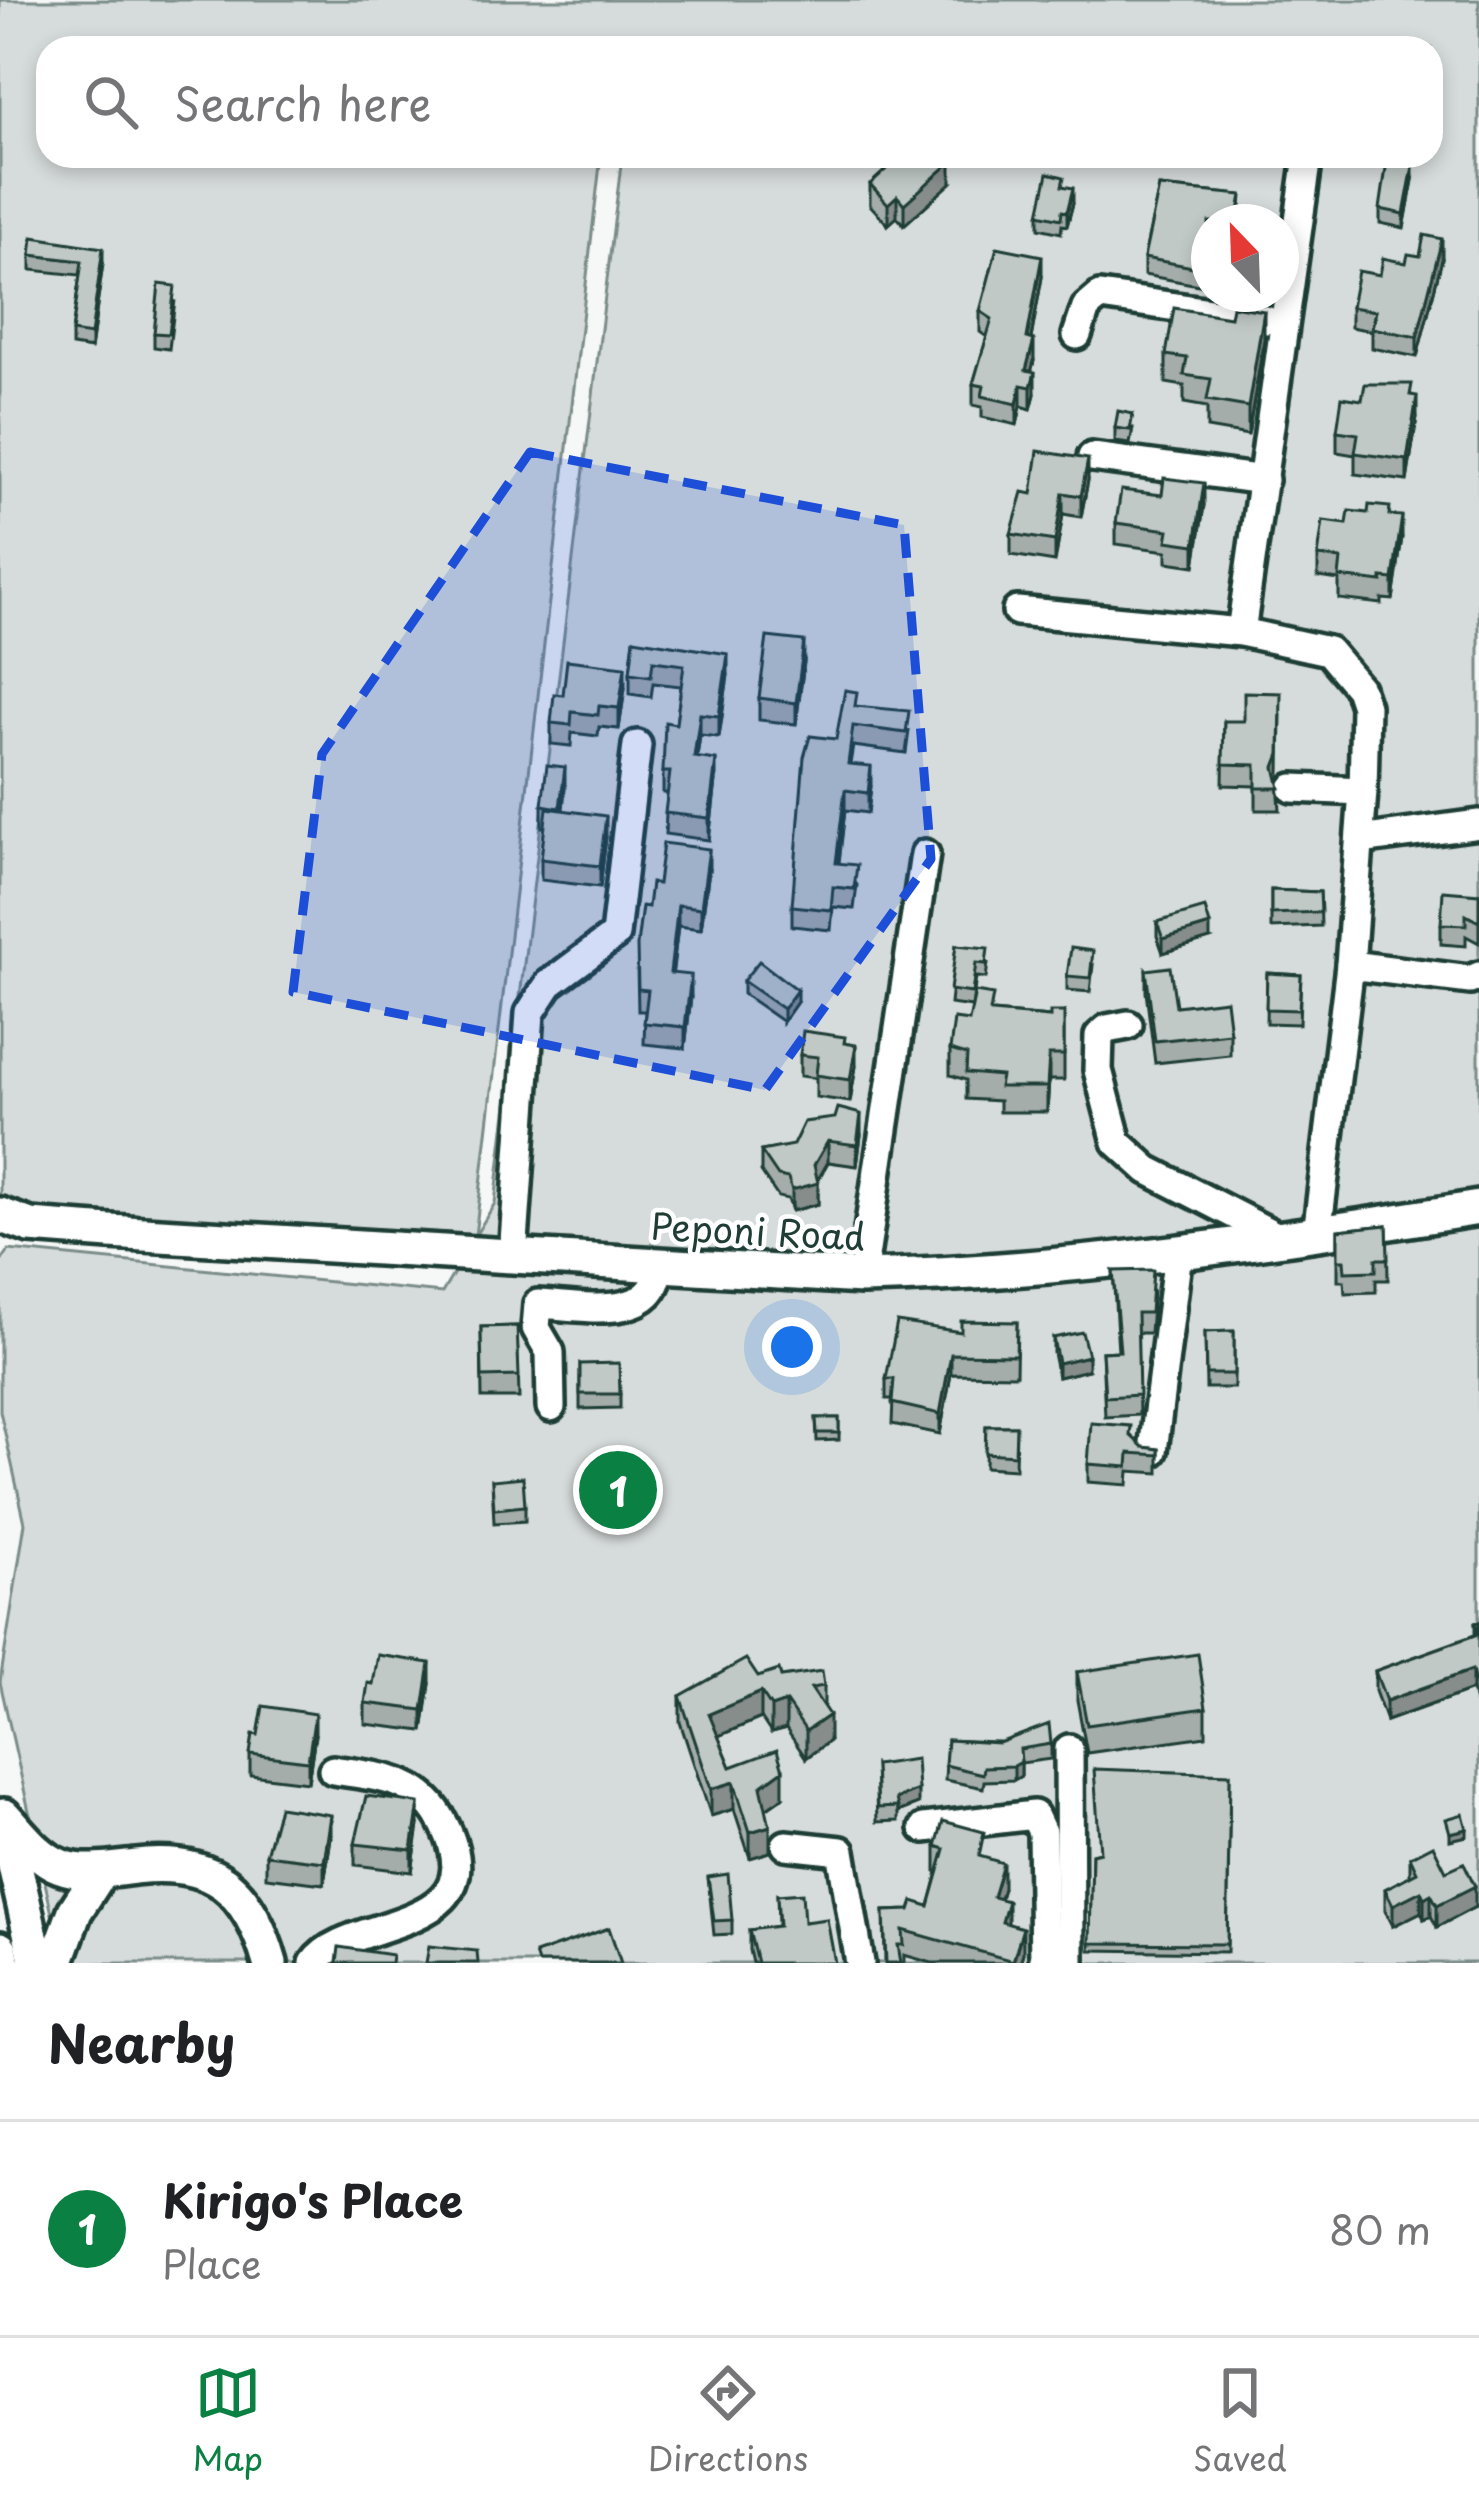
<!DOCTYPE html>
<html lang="en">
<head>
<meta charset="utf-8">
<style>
	body { margin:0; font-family:"Playpen Sans",sans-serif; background:#f6f6f6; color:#202124 }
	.compass { position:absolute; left:1191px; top:204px; width:108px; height:108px; border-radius:50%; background:#fff; box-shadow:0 6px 18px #0003; rotate:337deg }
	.you { position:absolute; left:792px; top:1347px; width:42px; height:42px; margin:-30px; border:9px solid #fff; border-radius:50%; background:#1a73e8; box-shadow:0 0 0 18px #1a73e833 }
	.badge { display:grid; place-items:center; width:78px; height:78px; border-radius:50%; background:#0b8043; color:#fff; font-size:39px; font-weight:700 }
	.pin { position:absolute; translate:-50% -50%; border:6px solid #fff; box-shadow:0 3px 12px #0006 }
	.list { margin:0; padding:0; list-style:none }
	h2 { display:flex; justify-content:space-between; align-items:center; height:156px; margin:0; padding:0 48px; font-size:51px }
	h2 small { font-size:39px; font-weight:400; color:#757577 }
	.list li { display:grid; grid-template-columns:78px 1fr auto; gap:36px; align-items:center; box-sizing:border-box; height:216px; padding:0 48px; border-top:3px solid #e0e0e0 }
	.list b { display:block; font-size:45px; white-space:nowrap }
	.list p { margin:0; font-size:39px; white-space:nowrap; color:#757577 }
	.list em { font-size:39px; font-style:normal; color:#757577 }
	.icon { flex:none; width:66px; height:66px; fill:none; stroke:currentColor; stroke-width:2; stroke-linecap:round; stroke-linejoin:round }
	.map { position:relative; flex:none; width:1479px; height:1963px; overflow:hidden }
	.search { position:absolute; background:#fff; box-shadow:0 6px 18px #0003; left:36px; right:36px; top:36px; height:132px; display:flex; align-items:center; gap:30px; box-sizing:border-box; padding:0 42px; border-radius:36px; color:#757577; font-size:45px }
	.sheet { height:372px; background:#fff }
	nav { display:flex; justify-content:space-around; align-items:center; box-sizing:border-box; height:168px; border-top:3px solid #e0e0e0; background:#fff; font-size:33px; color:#757577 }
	nav a { display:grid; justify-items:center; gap:6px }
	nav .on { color:#0b8043 }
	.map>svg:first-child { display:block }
</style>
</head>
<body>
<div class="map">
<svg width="1479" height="1963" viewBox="0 0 1479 1963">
	<rect width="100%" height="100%" fill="#f6f7f7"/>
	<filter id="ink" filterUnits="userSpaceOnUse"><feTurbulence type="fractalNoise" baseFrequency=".00833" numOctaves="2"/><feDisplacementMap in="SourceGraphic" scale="24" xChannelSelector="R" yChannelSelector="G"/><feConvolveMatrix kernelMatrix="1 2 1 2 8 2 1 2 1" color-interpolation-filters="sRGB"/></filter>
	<g filter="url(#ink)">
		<path fill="#d6dcdb" stroke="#7a8c88" stroke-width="3" fill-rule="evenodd" d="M0,0H1479V1963H63L0,1682L25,1523L0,1411V1263L9,1250L442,1293L474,1239L0,1210ZM48,48H1431V156H622L495,1203L475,1236L601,156H48ZM1209,222H1281V294H1209Z"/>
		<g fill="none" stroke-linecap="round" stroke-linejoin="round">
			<defs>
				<g id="minor">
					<path d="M1077,335L1086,308L1100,296L1266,320"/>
					<path d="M1092,457L1264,480"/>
					<path d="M1017,611L1241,632L1328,651L1359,688L1365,706L1363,791L1350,965L1317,1234"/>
					<path d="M1241,632L1308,156"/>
					<path d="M1293,788L1363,791"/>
					<path d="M1360,840L1479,824"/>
					<path d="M1350,965L1470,980L1479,976"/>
					<path d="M1128,1025L1107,1029L1099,1036L1098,1070L1117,1142L1148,1170L1284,1240"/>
					<path d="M513,1256L530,1013L549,984L615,935L637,745"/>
					<path d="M862,1277L925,854"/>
					<path d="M551,1407L550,1352L536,1328L538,1304C580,1306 656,1323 659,1267"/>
					<path d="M1153,1451L1178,1253"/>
					<path d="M1069,1749L1070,1963"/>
					<path d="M924,1828L1034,1815L1042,1832L1044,1963"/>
					<path d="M786,1845L841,1851L860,1963"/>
					<path d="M314,1963C345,1916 499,1935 444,1824C422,1778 378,1777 333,1770"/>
				</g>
				<g id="major">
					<path d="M0,1215L30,1226L110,1232L862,1277C1070,1272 1274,1241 1479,1208"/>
					<path d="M4,1816C20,1833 37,1857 60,1866C83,1875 111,1870 135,1867C213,1858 249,1888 270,1963"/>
					<path d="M4,1817L37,1963"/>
					<path d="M0,1949L3,1963"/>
					<path d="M56,1963L75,1911L101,1871"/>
				</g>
			</defs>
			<use href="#minor" stroke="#1f3d34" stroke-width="36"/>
			<use href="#major" stroke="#1f3d34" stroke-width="42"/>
			<use href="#minor" stroke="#fff" stroke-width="27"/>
			<use href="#major" stroke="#fff" stroke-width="33"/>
		</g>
		<g fill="#a5adaa" stroke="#1f3d34" stroke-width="3">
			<path d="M1413,180L1404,228L1380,223V209Z"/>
			<path d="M951,183L904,225L897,217L888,225L870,205V184Z"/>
			<path d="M1064,187L1073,203L1067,226L1062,225L1061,233L1039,228V214Z"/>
			<path d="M1159,187L1242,195L1240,222H1209V287L1144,275V258Z"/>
			<path d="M31,255L103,263L91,349L72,346V332L80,275L31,270Z"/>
			<path d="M1442,259L1417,357L1372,348V331L1351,327V307L1406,263Z"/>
			<path d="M1042,277L1031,339L1034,361L1031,372L1035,394L1031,409L1021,406L1017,425L982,417V407L973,405V384L987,337L980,332V311Z"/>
			<path d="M175,300L169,349L154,347V333Z"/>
			<path d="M1264,339L1248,435L1207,428V407L1184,403V386L1166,383V355Z"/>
			<path d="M1412,395L1417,417L1407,481L1355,474V455L1337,452V431L1362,400Z"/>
			<path d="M1115,428H1133L1130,444L1115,442Z"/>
			<path d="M1088,480L1081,517L1063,514L1055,562L1011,555V534L1032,494Z"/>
			<path d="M1162,495L1204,505L1195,566L1167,562V551L1116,544V523Z"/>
			<path d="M1390,515L1402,537L1393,600L1382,599V604L1339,599V580L1318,577V556L1347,524Z"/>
			<path d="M634,639L728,675L719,737L700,735L697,757L716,781L709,840L665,834L667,793H663V772L676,724L681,686L653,683L651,697L630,694V673Z"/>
			<path d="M804,662L796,724L759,720V698Z"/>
			<path d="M625,688L619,729L599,727L598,736L572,733L571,746L551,744V723L563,695Z"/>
			<path d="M857,707L909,731L906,753L853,746L850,764L871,786L868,813L845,810L839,863L857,885L854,909L833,907L831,930L792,926V906L836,739Z"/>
			<path d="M1224,721L1280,776L1278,781L1280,810H1256V786L1223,785Z"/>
			<path d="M565,788L563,810L606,837L600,887L541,880V859L545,827H542V805Z"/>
			<path d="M709,870L701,929L678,926L672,974L691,997L685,1048L644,1044L645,1011H638L637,967L658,884Z"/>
			<path d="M1271,890L1320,892L1321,926L1271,928Z"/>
			<path d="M1479,894V943L1466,936V946L1441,944V924Z"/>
			<path d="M1157,922L1210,939L1163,953L1157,936Z"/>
			<path d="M956,945L988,963L986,978L976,977L972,1007L950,1004Z"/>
			<path d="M1093,965L1090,992L1067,990V976Z"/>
			<path d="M1146,970L1176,1006L1230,1033V1055L1155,1063L1146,992Z"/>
			<path d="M1267,973L1301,975L1299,1024L1266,1023Z"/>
			<path d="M743,981L797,1002L783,1022L743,994Z"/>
			<path d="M993,1012L1050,1017L1064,1012V1080H1049L1047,1112H999V1101L966,1099V1080L950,1075V1050L969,1021Z"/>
			<path d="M845,1043L856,1066L850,1102L816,1097V1078L800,1076V1055Z"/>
			<path d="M861,1135L857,1166L828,1162L818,1180V1204L792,1211L788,1199L778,1197L761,1172V1151Z"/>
			<path d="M1387,1225L1388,1280H1376V1292L1345,1293L1344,1281H1338V1230Z"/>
			<path d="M1113,1271L1153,1291L1150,1333H1137L1139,1415L1105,1417L1102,1352L1118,1351Z"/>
			<path d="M1017,1322L1016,1375L951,1374L940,1434L892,1424L893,1399H886V1379L961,1332Z"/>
			<path d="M517,1326L519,1398H482L481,1327Z"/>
			<path d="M1234,1331V1388H1206L1205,1332Z"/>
			<path d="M1053,1338L1088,1370L1058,1377L1053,1353Z"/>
			<path d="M580,1364L620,1394V1408L580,1409Z"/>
			<path d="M816,1418H839V1440L817,1441Z"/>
			<path d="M986,1426H1016L1015,1469L985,1467Z"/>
			<path d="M1131,1436L1143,1447L1159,1449V1473L1129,1471L1128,1485L1088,1482V1464Z"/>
			<path d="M597,1465L639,1489V1502L587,1507L582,1491V1477L597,1473Z"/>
			<path d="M492,1480L525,1506V1521L494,1523Z"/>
			<path d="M1479,1622V1720L1472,1690L1386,1721L1375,1691V1671L1475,1635V1623Z"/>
			<path d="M1077,1672L1206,1708V1736L1087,1753L1077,1700Z"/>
			<path d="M758,1677H781L824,1686V1707L829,1741L806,1758L786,1729L771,1733L761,1718L718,1736L731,1767L783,1797L766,1809L770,1852L750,1858L734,1809L711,1816L680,1722V1696Z"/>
			<path d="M430,1684L423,1731L365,1724V1703Z"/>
			<path d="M315,1735L308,1782L250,1775V1754Z"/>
			<path d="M947,1740L1051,1744V1759L1021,1763V1776L1014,1780L984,1781L983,1788L945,1780Z"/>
			<path d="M875,1765L918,1804L898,1812V1821L877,1822Z"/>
			<path d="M1230,1774L1227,1952L1090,1950L1092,1854L1100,1852Z"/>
			<path d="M419,1825L412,1872L355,1865V1844Z"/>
			<path d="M331,1837L324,1884L266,1877V1855Z"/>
			<path d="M936,1846L984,1858L1003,1888L1000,1898L1008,1924L1023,1953L1020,1963H932L904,1955V1963H885L884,1911L910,1910L929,1906L938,1872L936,1871Z"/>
			<path d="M1410,1857L1446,1871L1475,1907L1437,1927L1431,1916L1424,1919L1421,1912L1393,1926L1385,1910V1889L1410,1876Z"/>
			<path d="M708,1877L732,1920V1934L714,1935Z"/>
			<path d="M777,1895L804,1922L835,1963H752L749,1950V1930L778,1926Z"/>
		</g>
		<g fill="#868d8b" stroke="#1f3d34" stroke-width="3">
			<path d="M951,162V183L904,225V204Z"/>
			<path d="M1413,166V180L1404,228V214Z"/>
			<path d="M1073,188V203L1067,226V212Z"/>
			<path d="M897,196V217L888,225V204Z"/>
			<path d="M1442,239V259L1417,357V337Z"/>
			<path d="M103,248V263L91,349V335Z"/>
			<path d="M1042,256V277L1027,360V338Z"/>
			<path d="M1264,311V339L1248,435V407Z"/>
			<path d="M1034,340V361L1027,387L1026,370Z"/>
			<path d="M1035,372V394L1031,409V387Z"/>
			<path d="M1021,385V406L1017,425V404Z"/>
			<path d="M1417,396V417L1407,481V460Z"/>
			<path d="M1088,459V480L1081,517V496Z"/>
			<path d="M1204,483V505L1195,566V545Z"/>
			<path d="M1063,493V514L1055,562V541Z"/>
			<path d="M1402,516V537L1393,600V579Z"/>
			<path d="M804,641V662L796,724V703Z"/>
			<path d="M728,654V675L719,737V716Z"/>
			<path d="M625,667V688L619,729V708Z"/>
			<path d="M700,714V735L694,778V757Z"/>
			<path d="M1281,714L1280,776L1275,788V767Z"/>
			<path d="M716,760V781L709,840V818Z"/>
			<path d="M871,766V786L868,813V793Z"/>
			<path d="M565,767V788L560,829V808Z"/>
			<path d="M845,790V810L836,883V863Z"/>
			<path d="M606,816V837L600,887V866Z"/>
			<path d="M709,849V870L701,929V908Z"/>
			<path d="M678,905V926L670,995V973Z"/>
			<path d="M1210,925V939L1163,953V939Z"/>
			<path d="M691,975V997L685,1048V1027Z"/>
			<path d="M797,990V1002L783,1022V1009Z"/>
			<path d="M856,1045V1066L850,1102V1080Z"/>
			<path d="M1049,1055V1080L1047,1112V1087Z"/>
			<path d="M861,1114V1135L857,1166V1145Z"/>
			<path d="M828,1141V1162L816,1183H818V1204L792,1211V1190L814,1165Z"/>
			<path d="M951,1354V1374L940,1434V1414Z"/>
			<path d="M1088,1356V1370L1058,1377V1363Z"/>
			<path d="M430,1663V1684L423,1731V1710Z"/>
			<path d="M1472,1670V1690L1386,1721V1701Z"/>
			<path d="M761,1692V1718L709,1740V1714Z"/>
			<path d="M786,1702V1729L771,1733V1707Z"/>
			<path d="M315,1714V1735L308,1782V1761Z"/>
			<path d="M829,1715V1741L806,1758V1731Z"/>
			<path d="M1021,1762V1776L1014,1780V1766Z"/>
			<path d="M783,1770V1797L761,1812V1786Z"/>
			<path d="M734,1782V1809L711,1816V1789Z"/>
			<path d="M918,1790V1804L898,1812L896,1799Z"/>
			<path d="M419,1803V1825L412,1872V1850Z"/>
			<path d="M331,1815V1837L324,1884V1862Z"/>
			<path d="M770,1826V1852L750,1858V1832Z"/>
			<path d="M1467,1829V1836L1450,1840V1833Z"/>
			<path d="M1003,1863V1888L993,1922V1897Z"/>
			<path d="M1475,1886V1907L1437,1927V1905Z"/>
			<path d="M1421,1891V1912L1393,1926V1905Z"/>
			<path d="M1431,1894V1916L1424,1919V1898Z"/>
			<path d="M1008,1901V1926L1002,1922Z"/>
			<path d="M1023,1928V1953L1020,1963H1013Z"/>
		</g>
		<g fill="#c0c9c6" stroke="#1f3d34" stroke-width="3">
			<path d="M901,156H945L951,162L904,204L897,196L888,204L870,184Z"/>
			<path d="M1387,161L1413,166L1404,214L1380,209Z"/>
			<path d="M1048,173L1064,177L1062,186L1073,188L1067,212L1062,211L1061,219L1039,214Z"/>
			<path d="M1159,187L1242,195L1237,222H1209V270L1144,258Z"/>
			<path d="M1424,235L1442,239L1417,337L1372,328L1376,311L1351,307L1358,271L1380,275L1383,258L1406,263L1408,254L1420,256Z"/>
			<path d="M33,237L103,248L91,335L72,332L82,261L31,255Z"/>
			<path d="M997,247L1042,256L1027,338L1034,340L1026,370L1035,372L1031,387L1021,385L1017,404L982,396L984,386L973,384L992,319L980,311Z"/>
			<path d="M159,284L175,286L169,334L154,333Z"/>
			<path d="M1232,306L1264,311L1248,407L1207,400L1211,379L1184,375L1187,358L1166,355L1174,308L1230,317Z"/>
			<path d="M1365,384H1412L1410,395L1417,396L1407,460L1355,453L1358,434L1337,431L1342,397L1362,400Z"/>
			<path d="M1118,411L1133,414L1130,430L1115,428Z"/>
			<path d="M1038,451L1088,459L1081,496L1063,493L1055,541L1011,534L1023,492L1032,494Z"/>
			<path d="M1164,478L1204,483L1195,545L1167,541L1169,530L1116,523L1121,490L1162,495Z"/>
			<path d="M1369,505L1390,507L1389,515L1402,516L1393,579L1382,578V582L1339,577L1341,559L1318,556L1323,521L1347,524L1349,511L1368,513Z"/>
			<path d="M767,637L804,641L796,703L759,698Z"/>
			<path d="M634,639L728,654L719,716L700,714L694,757L716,760L709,818L665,813L670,772H663L665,722L676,724L684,665L653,661L651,676L630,673Z"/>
			<path d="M567,660L625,667L619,708L599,706L598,715L572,712L571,725L551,723L554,694L563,695Z"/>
			<path d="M845,690L857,692L855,706L909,711L906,733L853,726L848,764L871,766L868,793L845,790L836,863L857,865L854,889L833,887L831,910L792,906L804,757L810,736L836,739Z"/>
			<path d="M1244,692L1281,693L1280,754L1275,767L1280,788H1256V765L1223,764L1224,721H1244Z"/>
			<path d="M547,765L565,767L560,808L542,805Z"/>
			<path d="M547,808L606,816L600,866L541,859Z"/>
			<path d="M663,843L709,849L701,908L678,905L670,973L691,975L685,1027L644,1023L648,990L638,989L637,945L642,906L648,907L651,883L658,884Z"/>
			<path d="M1271,890L1320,892L1321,912L1271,914Z"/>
			<path d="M1443,891L1479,894V922L1466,915V925L1441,924Z"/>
			<path d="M1205,908L1210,925L1163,939L1157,922Z"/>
			<path d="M956,945L988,948L986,964L976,963L972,993L950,990Z"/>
			<path d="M1071,948L1093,951L1090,978L1067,976Z"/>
			<path d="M759,961L797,990L783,1009L743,981Z"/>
			<path d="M1170,967L1176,1006L1226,1000L1230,1033L1155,1041L1146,970Z"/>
			<path d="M1267,973L1301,975L1299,1010L1266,1009Z"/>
			<path d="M975,992L993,995L990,1012L1050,1017V1012H1064V1055H1049L1047,1087H999L1001,1076L966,1073L967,1055L950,1050L954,1019L969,1021Z"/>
			<path d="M803,1031L845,1037L844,1043L856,1045L850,1080L816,1075L818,1057L800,1055Z"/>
			<path d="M838,1108L861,1114L857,1145L828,1141L814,1165L818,1183L792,1190L788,1178L778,1176L761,1151L793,1145L804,1122L835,1118Z"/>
			<path d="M1387,1225L1388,1259H1376V1271L1345,1272L1344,1260H1338V1230Z"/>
			<path d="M1153,1270L1150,1313H1137L1139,1395L1105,1397L1102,1352L1120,1351L1113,1271Z"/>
			<path d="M961,1321L1017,1322L1016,1355L951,1354L940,1414L892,1403L894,1379H886L897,1322L961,1332Z"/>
			<path d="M517,1326L519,1376L482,1377L481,1327Z"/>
			<path d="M1234,1331V1374H1206L1205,1332Z"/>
			<path d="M1082,1332L1088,1356L1058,1363L1053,1338Z"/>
			<path d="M619,1363L620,1394H580V1364Z"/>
			<path d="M816,1418H839V1433H817Z"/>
			<path d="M1091,1423L1131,1426L1130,1435L1143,1447L1159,1449V1455L1129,1453L1128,1467L1088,1464Z"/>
			<path d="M986,1426H1016L1015,1455L985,1453Z"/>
			<path d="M634,1458L639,1489L587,1494L582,1477L598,1472L597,1465Z"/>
			<path d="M523,1477L525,1506L494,1509L492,1480Z"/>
			<path d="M1479,1622V1700L1472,1670L1386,1701L1375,1671L1478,1634L1475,1623Z"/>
			<path d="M1198,1654L1206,1708L1087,1725L1077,1672Z"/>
			<path d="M378,1655L430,1663L423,1710L365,1703L368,1683L373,1684Z"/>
			<path d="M746,1659L758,1677L779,1670L781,1677L822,1671L824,1686L811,1688L829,1715L806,1731L786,1702L771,1707L761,1692L709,1714L731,1767L777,1750L783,1770L761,1786L770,1826L750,1832L734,1782L711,1789L680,1696Z"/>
			<path d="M263,1706L315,1714L308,1761L250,1754L253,1734L258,1735Z"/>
			<path d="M1049,1724L1051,1744L1020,1749L1021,1762L1014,1766L984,1767L983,1774L945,1765L947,1740L999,1743Z"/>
			<path d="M916,1759L918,1790L896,1799L898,1807L877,1808L875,1765Z"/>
			<path d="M1094,1769L1230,1774L1227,1944L1090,1943L1092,1854L1100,1852Z"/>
			<path d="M366,1796L419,1803L412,1850L355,1844Z"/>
			<path d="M279,1807L331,1815L324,1862L266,1855Z"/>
			<path d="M1463,1814L1467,1829L1450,1833L1446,1819Z"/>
			<path d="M943,1821L984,1832L979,1856L1003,1863L993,1897L1008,1901L1002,1922L1023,1928L1013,1961L903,1930L904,1945H898L901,1963H886L884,1911L910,1910L913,1901L929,1906L945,1849L936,1846Z"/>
			<path d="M1433,1845L1446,1871L1464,1863L1475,1886L1437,1905L1431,1894L1424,1898L1421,1891L1393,1905L1385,1889L1417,1872L1410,1857Z"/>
			<path d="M728,1874L732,1920L714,1921L708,1877Z"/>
			<path d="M802,1893L804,1922L827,1919L835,1963H757L749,1930L779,1926L777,1895Z"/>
			<path d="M609,1928L621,1963H538L535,1954Z"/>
			<path d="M429,1946L477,1951L478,1963H426Z"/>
			<path d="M339,1947L392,1955L391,1963H337Z"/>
		</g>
	</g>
	<path fill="#1d4ed8" fill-opacity="0.2" stroke="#1d4ed8" stroke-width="9" stroke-dasharray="24 15" stroke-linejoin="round" d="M530,452L904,525L931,859L765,1090L293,992L322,754Z"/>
	<g text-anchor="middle" stroke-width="9" stroke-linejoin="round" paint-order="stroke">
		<g font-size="36" fill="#1f3d34" stroke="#fff">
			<text transform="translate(758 1232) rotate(3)" y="13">Peponi Road</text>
		</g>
	</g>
</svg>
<svg class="compass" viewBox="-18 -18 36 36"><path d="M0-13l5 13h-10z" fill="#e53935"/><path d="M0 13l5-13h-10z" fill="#757577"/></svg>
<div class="you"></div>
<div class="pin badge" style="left:618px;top:1490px">1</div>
<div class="search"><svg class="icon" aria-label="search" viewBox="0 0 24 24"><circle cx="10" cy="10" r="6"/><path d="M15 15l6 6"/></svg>Search here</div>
</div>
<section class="sheet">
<h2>Nearby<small></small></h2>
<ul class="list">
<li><span class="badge">1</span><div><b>Kirigo's Place</b><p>Place</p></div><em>80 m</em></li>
</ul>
</section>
<nav>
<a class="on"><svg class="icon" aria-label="map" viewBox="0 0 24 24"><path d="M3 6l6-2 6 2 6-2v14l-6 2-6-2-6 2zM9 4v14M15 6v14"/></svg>Map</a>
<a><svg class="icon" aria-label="directions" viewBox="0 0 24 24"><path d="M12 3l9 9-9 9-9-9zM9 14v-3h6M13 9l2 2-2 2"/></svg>Directions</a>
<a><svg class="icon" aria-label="saved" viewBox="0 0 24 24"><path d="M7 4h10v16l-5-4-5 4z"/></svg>Saved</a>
</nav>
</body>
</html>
